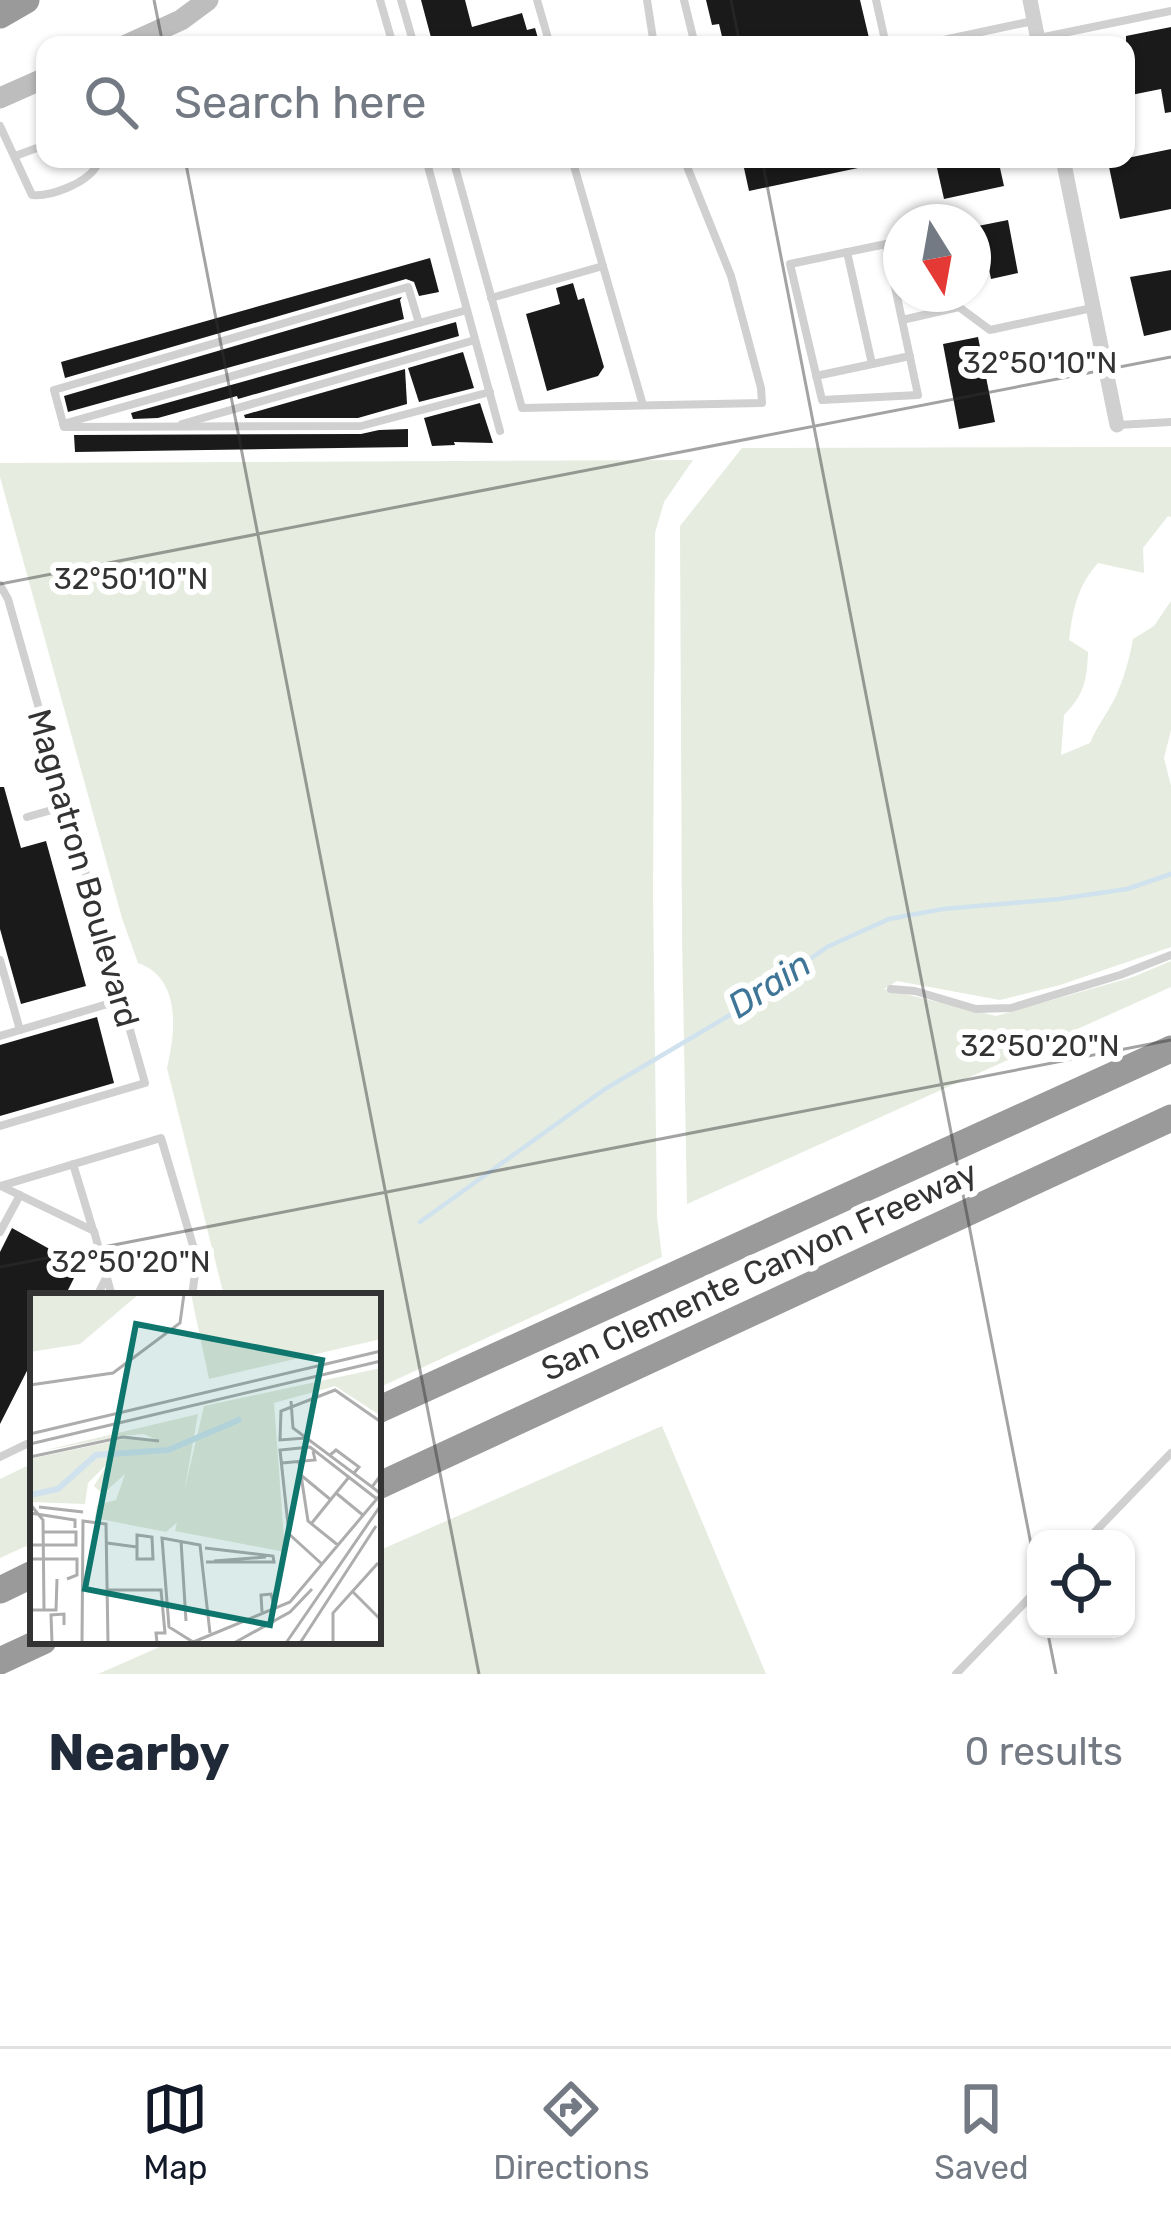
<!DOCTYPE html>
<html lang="en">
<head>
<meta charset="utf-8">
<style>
	body { margin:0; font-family:Rubik,sans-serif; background:#f2f2f3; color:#1f2937 }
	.controls { position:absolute; right:36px; bottom:36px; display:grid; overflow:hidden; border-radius:24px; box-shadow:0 3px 9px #0004 }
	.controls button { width:108px; height:108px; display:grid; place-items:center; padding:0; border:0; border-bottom:3px solid #e0e1e3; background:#fff; color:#1f2937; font:60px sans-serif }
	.compass { position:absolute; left:883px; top:204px; width:108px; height:108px; border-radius:50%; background:#fff; box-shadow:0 3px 9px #0004; rotate:169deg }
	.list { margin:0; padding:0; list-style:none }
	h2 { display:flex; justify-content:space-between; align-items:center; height:156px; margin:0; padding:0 48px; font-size:51px }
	h2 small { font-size:39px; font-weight:400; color:#747a83 }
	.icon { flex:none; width:66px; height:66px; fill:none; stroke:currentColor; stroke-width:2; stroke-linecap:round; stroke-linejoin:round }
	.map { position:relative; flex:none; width:1171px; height:1674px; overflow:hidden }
	.search { position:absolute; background:#fff; box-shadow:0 3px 9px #0004; left:36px; right:36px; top:36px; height:132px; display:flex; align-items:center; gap:30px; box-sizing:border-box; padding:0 42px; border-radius:24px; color:#747a83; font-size:45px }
	.sheet { height:372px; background:#fff }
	nav { display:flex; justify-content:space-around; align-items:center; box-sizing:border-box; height:168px; border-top:3px solid #e0e1e3; background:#fff; font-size:33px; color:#747a83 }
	nav a { display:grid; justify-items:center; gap:6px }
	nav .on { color:#111827 }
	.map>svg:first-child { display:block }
</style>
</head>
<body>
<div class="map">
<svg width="1171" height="1674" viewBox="0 0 1171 1674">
	<rect width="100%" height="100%" fill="#fff"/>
	<g fill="#e6ecdf">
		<path d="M1171,447V517L1168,516L1143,548L1144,573L1098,563C1077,587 1073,609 1069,640L1088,652C1087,680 1084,695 1064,715L1061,755L1090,743C1097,726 1107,714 1115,698C1124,679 1129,660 1133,639L1154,626L1171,601V730L1164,758L1171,786V947L1060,985L1000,1000L897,981L884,989L996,1016L1133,977L1171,961V987L687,1204L682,935L680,526L742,448Z"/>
		<path d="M693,460L664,502L655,533L653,895L657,1217L662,1257L378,1388V1296H224L167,1068C176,1031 181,978 138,963L122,918L0,477V463Z"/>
		<path d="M662,1426L766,1674H98L173,1641H378V1551Z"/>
		<path d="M33,1463V1543L0,1558V1479Z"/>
	</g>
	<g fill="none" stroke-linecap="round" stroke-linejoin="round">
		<path stroke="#cfe2ee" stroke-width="4.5" d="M420,1222L605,1089L735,1012L827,947L889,919L943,909L1059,899L1127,889L1171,874"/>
	</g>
	<g fill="#1a1a1a">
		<path d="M421,0H465L472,27L522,13L527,30L535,28L540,45H433Z"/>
		<path d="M706,0H860L869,38L837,45H724L719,24L712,25Z"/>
		<path d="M1171,27V112L1165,113L1161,89L1126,96V36Z"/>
		<path d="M1171,149V209L1120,219L1108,162Z"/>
		<path d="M742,159H877V164L749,191Z"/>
		<path d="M935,159H998L1004,186L944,199Z"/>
		<path d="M1008,220L1018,273L991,279L987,259L973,262V227Z"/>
		<path d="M430,258L439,292L419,296L414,282L406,279L65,378L61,362Z"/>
		<path d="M1171,270V330L1144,336L1130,277Z"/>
		<path d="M573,283L578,300L584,298L604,367L598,376L547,391L526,314L560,304L556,288Z"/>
		<path d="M402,297L400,300L404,319L68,412L64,396Z"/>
		<path d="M456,322L459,336L238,399L237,396L158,418L133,419L131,413Z"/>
		<path d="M978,337L995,422L959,429L943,344Z"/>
		<path d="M463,352L474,388L419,402L408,368Z"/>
		<path d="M405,369L407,404L358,418H245L244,415Z"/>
		<path d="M480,403L493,443L454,442L455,445L432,446L424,418Z"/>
		<path d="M408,429V447L75,452L74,435L361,434L379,430Z"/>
		<path d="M0,787H4L21,848L46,841L86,986L21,1004L0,929Z"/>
		<path d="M97,1017L114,1083L0,1116V1045Z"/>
		<path d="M12,1228L80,1266L65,1296H33V1359L0,1424V1252Z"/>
	</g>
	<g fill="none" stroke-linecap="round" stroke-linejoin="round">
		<g stroke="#d0d0d0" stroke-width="8">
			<path d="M380,0L393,45"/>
			<path d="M401,0L414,45"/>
			<path d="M537,0L550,45"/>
			<path d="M647,0L654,45"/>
			<path d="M684,0L695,45"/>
			<path d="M876,0L886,45"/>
			<path d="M1039,38L1171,11"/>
			<path d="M920,45L1033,21"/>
			<path d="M0,126L32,195C51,197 86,183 96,167L93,159"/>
			<path d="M15,156L45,145"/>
			<path d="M426,159L500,431"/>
			<path d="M453,159L522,408L762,403L761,388L731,276L684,159"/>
			<path d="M572,159L643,405"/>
			<path d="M847,252L872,364"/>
			<path d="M491,298L603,266"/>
			<path d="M467,310L419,323L408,287L54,390L64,427L361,426L490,392"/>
			<path d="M902,320L918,395L822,400L790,264L886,244L902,320L959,307L990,330L1092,308"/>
			<path d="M816,376L910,356"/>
			<path d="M63,424L419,323"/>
			<path d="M182,424L475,340"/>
			<path d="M1118,425L1171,422"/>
			<path d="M0,585L8,599L145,1083L0,1126"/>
			<path d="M27,817L66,806"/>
			<path d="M0,960L20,1030"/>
			<path d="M891,989L915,991L976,1009L1011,1008L1120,975L1171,955"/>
			<path d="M0,1036L121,1000"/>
			<path d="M73,1164L93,1230"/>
			<path d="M1,1186L161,1138L197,1259L192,1296"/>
			<path d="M1,1186L94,1231L112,1296"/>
			<path d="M0,1232L20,1195"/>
			<path d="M97,1296L107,1276"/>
			<path d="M0,1457L33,1441"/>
			<path d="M1088,1539L1171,1453"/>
			<path d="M956,1674L1036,1591"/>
		</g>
		<g stroke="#d0d0d0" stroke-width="15">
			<path d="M1030,0L1039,45"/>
			<path d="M1063,159L1117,425"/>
		</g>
		<g stroke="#bdbdbd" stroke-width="21">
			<path d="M126,45L181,20L208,0"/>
			<path d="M0,98L45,78"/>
		</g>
		<g stroke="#9a9a9a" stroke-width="27">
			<path d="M0,15L26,0"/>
			<path d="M378,1410L1171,1049"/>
			<path d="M378,1486L1171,1118"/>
			<path d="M0,1590L33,1574"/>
			<path d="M0,1661L43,1641"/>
		</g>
	</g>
	<path fill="none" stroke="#333" stroke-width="3" stroke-opacity="0.45" d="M154,0L163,45M731,0L740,45M185,159L479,1674M762,159L1036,1570M0,584L1171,357M0,1267L1171,1040M1047,1629L1056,1674"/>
	<g text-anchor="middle" stroke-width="12" stroke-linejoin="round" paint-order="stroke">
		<g font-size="33" fill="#333" stroke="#fff">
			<text transform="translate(84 868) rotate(74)" y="12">Magnatron Boulevard</text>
			<text transform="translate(759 1270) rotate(-25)" y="12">San Clemente Canyon Freeway</text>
		</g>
		<g font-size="36" font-style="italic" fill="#3f7597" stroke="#fff">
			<text transform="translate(769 984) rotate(-33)" y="13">Drain</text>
		</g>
	</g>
	<g transform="translate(30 1293)">
		<rect width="351" height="351" fill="#fff"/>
		<path d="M0,1H109L50,51L0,59ZM161,1H351V46L179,86ZM351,75V123L305,93L244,110L255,259L145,238L174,113ZM168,121L149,228L136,239L65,225L67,212L86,207L95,181L73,201L64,193L78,170L58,190L55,211L0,209V166L103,144L129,148L114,141L91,143L12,158Z" fill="#e6ecdf"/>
		<path fill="none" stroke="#cfe2ee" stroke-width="6" d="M0,202L28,196L66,162L138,157L211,126"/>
		<path fill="none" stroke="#adadad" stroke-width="3" d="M0,92L83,80L150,30L154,1M261,108L263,135L342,194L351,182M0,141L351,58M276,145L250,147L251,118L305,97L351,129M0,151L351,68M300,162L306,157L329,174L324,180M0,164L93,144L129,148M269,169L278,228L309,253M252,170L285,167L283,158M272,183L301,207M306,200L334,223M0,211L13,227L14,317M9,214L53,219M0,220L45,227V235M281,231L319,184M151,248L156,328M77,250L107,254V266H123L122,244L107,242V254M0,252H46V239H13M175,255L243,263L244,269H176M0,266H47V282L37,286M184,268L236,264M293,272L259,241L250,157L280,154L347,206M77,297H131L135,340H126L127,350M323,299L351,327M0,317H26L27,286M232,319L231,302L241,301L245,316M163,349L139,334L132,245L170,252L180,340M22,350L21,322L34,321V332M52,350L53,228L76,231L78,350M161,350L260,309L351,201L342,194M204,350L260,319L282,296M256,350L351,212M270,350L346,233M303,350V320L348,270"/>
		<path fill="#0f766e" fill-opacity="0.15" stroke="#0f766e" stroke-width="6" d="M106,31L292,67L240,332L55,296Z"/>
		<rect width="351" height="351" fill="none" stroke="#333" stroke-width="6"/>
	</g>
	<g font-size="30" text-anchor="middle" fill="#333" stroke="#fff" stroke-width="12" stroke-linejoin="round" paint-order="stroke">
		<text x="1040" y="373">32°50'10"N</text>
		<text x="131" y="589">32°50'10"N</text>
		<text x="1040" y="1056">32°50'20"N</text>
		<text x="131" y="1272">32°50'20"N</text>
	</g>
</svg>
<div class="controls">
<button><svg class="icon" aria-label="locate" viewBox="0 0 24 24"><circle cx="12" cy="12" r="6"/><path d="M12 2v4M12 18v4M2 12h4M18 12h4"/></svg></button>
</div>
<svg class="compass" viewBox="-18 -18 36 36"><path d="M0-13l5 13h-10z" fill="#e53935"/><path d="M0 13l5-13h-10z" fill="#747a83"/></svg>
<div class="search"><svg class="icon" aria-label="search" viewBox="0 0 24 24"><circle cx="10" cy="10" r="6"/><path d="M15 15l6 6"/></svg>Search here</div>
</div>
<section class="sheet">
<h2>Nearby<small>0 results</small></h2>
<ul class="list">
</ul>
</section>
<nav>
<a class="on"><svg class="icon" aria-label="map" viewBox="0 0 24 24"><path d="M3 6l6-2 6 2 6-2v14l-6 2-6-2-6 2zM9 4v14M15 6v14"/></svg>Map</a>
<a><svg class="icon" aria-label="directions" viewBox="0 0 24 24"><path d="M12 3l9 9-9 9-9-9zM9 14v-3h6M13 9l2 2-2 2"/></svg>Directions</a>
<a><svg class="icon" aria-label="saved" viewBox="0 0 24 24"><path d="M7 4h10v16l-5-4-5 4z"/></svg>Saved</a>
</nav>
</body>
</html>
